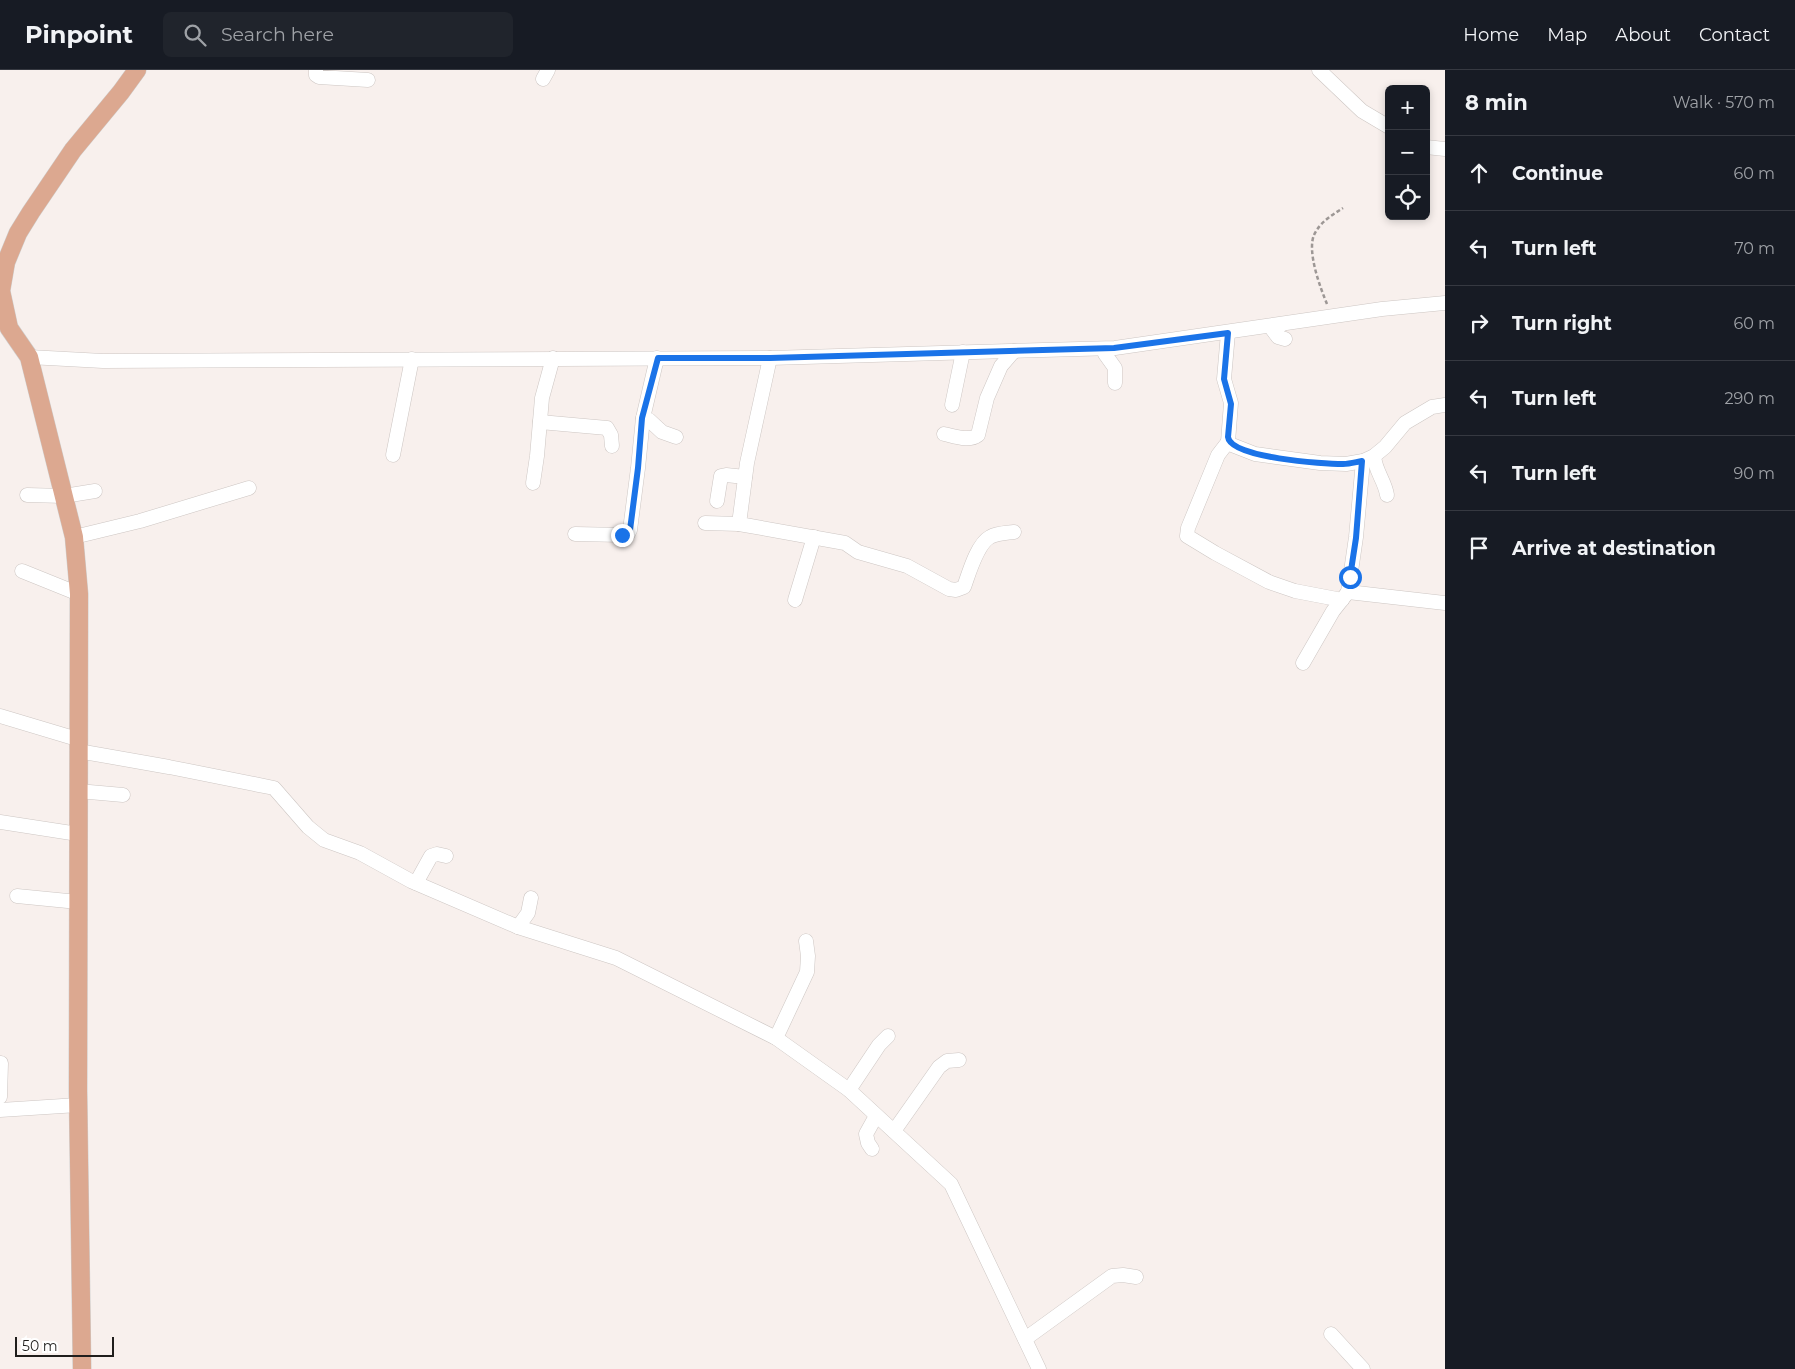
<!DOCTYPE html>
<html lang="en">
<head>
<meta charset="utf-8">
<style>
	body { margin:0; font-family:Montserrat,sans-serif; background:#20242c; color:#f1f3f6 }
	.controls { position:absolute; right:15px; top:15px; display:grid; overflow:hidden; border-radius:8px; box-shadow:0 2px 8px #0003 }
	.controls button { width:45px; height:45px; display:grid; place-items:center; padding:0; border:0; border-bottom:1px solid #363941; background:#171b24; color:#f1f3f6; font:25px sans-serif }
	.scale { position:absolute; left:15px; bottom:12px; width:99px; box-sizing:border-box; padding-left:5px; border:2px solid #201e1c; border-top:0; font-size:14px; line-height:18px; white-space:nowrap; color:#201e1c; -webkit-text-stroke:4px #fff; paint-order:stroke }
	.stop { position:absolute; width:15px; height:15px; margin:-11px; border:4px solid #1a73e8; border-radius:50%; background:#fff }
	.stop.end { background:#1a73e8; border-color:#fff; box-shadow:0 1px 5px #0008 }
	.list { margin:0; padding:0; list-style:none }
	h2 { display:flex; justify-content:space-between; align-items:center; height:65px; margin:0; padding:0 20px; font-size:21px }
	h2 small { font-size:16px; font-weight:400; color:#9ea1a6 }
	.list li { display:grid; grid-template-columns:32px 1fr auto; gap:15px; align-items:center; box-sizing:border-box; height:75px; padding:0 20px; border-top:1px solid #363941 }
	.list b { display:block; font-size:19px; white-space:nowrap }
	.list em { font-size:16px; font-style:normal; color:#9ea1a6 }
	.icon { flex:none; width:28px; height:28px; fill:none; stroke:currentColor; stroke-width:2; stroke-linecap:round; stroke-linejoin:round }
	.map { position:relative; flex:none; width:1445px; height:1299px; overflow:hidden }
	header { display:flex; align-items:center; gap:30px; box-sizing:border-box; height:70px; padding:0 25px; background:#171b24; border-bottom:1px solid #363941 }
	header strong { font-size:24px }
	nav { display:flex; gap:28px; margin-inline-start:auto; font-size:18px }
	.search { width:350px; height:45px; background:#20242c; display:flex; align-items:center; gap:12px; box-sizing:border-box; padding:0 18px; border-radius:8px; color:#9ea1a6; font-size:19px }
	main { display:flex }
	aside { flex:1; background:#171b24 }
	.map>svg:first-child { display:block }
</style>
</head>
<body>
<header>
<strong>Pinpoint</strong>
<div class="search"><svg class="icon" aria-label="search" viewBox="0 0 24 24"><circle cx="10" cy="10" r="6"/><path d="M15 15l6 6"/></svg>Search here</div>
<nav><a>Home</a><a>Map</a><a>About</a><a>Contact</a></nav>
</header>
<main>
<div class="map">
<svg width="1445" height="1299" viewBox="0 0 1445 1299">
	<rect width="100%" height="100%" fill="#f8f0ed"/>
	<g fill="none" stroke-linecap="round" stroke-linejoin="round">
		<defs>
			<g id="minor">
				<path d="M316,0V5L319,7L368,10"/>
				<path d="M1319,0L1362,41L1389,57"/>
				<path d="M543,9L548,0"/>
				<path d="M1426,77L1445,79"/>
				<path d="M1281,255L1272,259L1278,267L1285,269"/>
				<path d="M1228,263L1224,309L1231,333L1228,372L1232,375L1255,384L1320,393L1346,394L1363,391L1374,386L1385,377L1405,353L1432,337L1445,335"/>
				<path d="M1104,279L1105,284L1115,298V313"/>
				<path d="M29,287L103,291L770,288L1115,278L1382,239L1445,233"/>
				<path d="M770,288L747,393L739,454L845,473L858,482L907,496L949,519L956,520L964,517C969,503 977,474 990,467C997,463 1006,463 1014,462"/>
				<path d="M952,335L963,282"/>
				<path d="M643,348L649,350L662,362L676,367"/>
				<path d="M540,352L607,358L611,365L612,376"/>
				<path d="M944,364C954,366 969,372 978,365L987,328L1001,296L1014,281"/>
				<path d="M1228,372L1218,385L1188,458L1187,466L1215,483L1269,512L1295,521L1342,530"/>
				<path d="M393,385L412,289"/>
				<path d="M1374,386C1375,401 1385,411 1387,425"/>
				<path d="M533,413L537,386L542,328L553,288"/>
				<path d="M27,425L64,426L95,421"/>
				<path d="M717,431L721,406L726,405L745,407"/>
				<path d="M705,453L739,454"/>
				<path d="M575,464L622,465L628,464L630,460L638,398L643,348L657,288"/>
				<path d="M74,467L140,451L249,418"/>
				<path d="M22,501L79,524"/>
				<path d="M1348,522L1445,533"/>
				<path d="M795,530L814,467"/>
				<path d="M1303,593L1333,541L1348,522L1356,467L1363,391"/>
				<path d="M0,646L77,669"/>
				<path d="M78,681L169,697L274,718L308,757L324,770L360,783L411,811L518,857L616,888L776,968L849,1020L951,1114L1039,1299"/>
				<path d="M78,721L123,725"/>
				<path d="M0,752L78,764"/>
				<path d="M416,813L431,786L437,784L446,786"/>
				<path d="M17,826L78,832"/>
				<path d="M518,857L528,843L531,828"/>
				<path d="M776,968L807,902L808,886L806,871"/>
				<path d="M849,1020L879,975L888,966"/>
				<path d="M0,1027L1,993"/>
				<path d="M0,1040L78,1035"/>
				<path d="M894,1061L939,997L947,991L959,990"/>
				<path d="M872,1079L868,1073L866,1064L876,1046"/>
				<path d="M1331,1264L1363,1299"/>
				<path d="M1025,1269L1112,1206L1123,1205L1136,1207"/>
			</g>
			<path id="major" d="M82,1299L78,1021L79,524L74,467L29,287L9,258L1,221L6,192L18,163L31,142L73,80L121,22L137,0"/>
		</defs>
		<use href="#minor" stroke="#cdc6c3" stroke-width="15"/>
		<use href="#major" stroke="#cececd" stroke-width="19"/>
		<path stroke="#9d9795" stroke-width="2.5" stroke-dasharray="4 2.5" stroke-linecap="butt" d="M1327,234C1320,217 1307,182 1314,165C1320,152 1332,145 1343,138"/>
		<use href="#minor" stroke="#fff" stroke-width="14"/>
		<use href="#major" stroke="#dca890" stroke-width="18"/>
	</g>
	<g fill="none" stroke-linecap="round" stroke-linejoin="round">
		<path stroke="#1a73e8" stroke-width="6" d="M622,465L628,464L630,460L638,398L642,348L658,288H770L1114,278L1228,263L1224,309L1231,334L1228,367C1230,388 1324,394 1343,394C1350,394 1356,392 1362,391L1356,468L1350,507"/>
	</g>
</svg>
<div class="controls">
<button>+</button>
<button>−</button>
<button><svg class="icon" aria-label="locate" viewBox="0 0 24 24"><circle cx="12" cy="12" r="6"/><path d="M12 2v4M12 18v4M2 12h4M18 12h4"/></svg></button>
</div>
<div class="scale">50 m</div>
<div class="stop" style="left:1350px;top:507px"></div>
<div class="stop end" style="left:622px;top:465px"></div>
</div>
<aside>
<h2>8 min<small>Walk · 570 m</small></h2>
<ul class="list">
<li><svg class="icon" aria-label="ahead" viewBox="0 0 24 24"><path d="M12 20V5M6 11l6-6 6 6"/></svg><div><b>Continue</b></div><em>60 m</em></li>
<li><svg class="icon" aria-label="left" viewBox="0 0 24 24"><path d="M17 20v-9H6M10 6l-5 5 5 5"/></svg><div><b>Turn left</b></div><em>70 m</em></li>
<li><svg class="icon" aria-label="right" viewBox="0 0 24 24"><path d="M7 20v-9h11M14 6l5 5-5 5"/></svg><div><b>Turn right</b></div><em>60 m</em></li>
<li><svg class="icon" aria-label="left" viewBox="0 0 24 24"><path d="M17 20v-9H6M10 6l-5 5 5 5"/></svg><div><b>Turn left</b></div><em>290 m</em></li>
<li><svg class="icon" aria-label="left" viewBox="0 0 24 24"><path d="M17 20v-9H6M10 6l-5 5 5 5"/></svg><div><b>Turn left</b></div><em>90 m</em></li>
<li><svg class="icon" aria-label="arrive" viewBox="0 0 24 24"><path d="M6 21V4h12l-3 4 3 4H6"/></svg><div><b>Arrive at destination</b></div></li>
</ul>
</aside>
</main>
</body>
</html>
